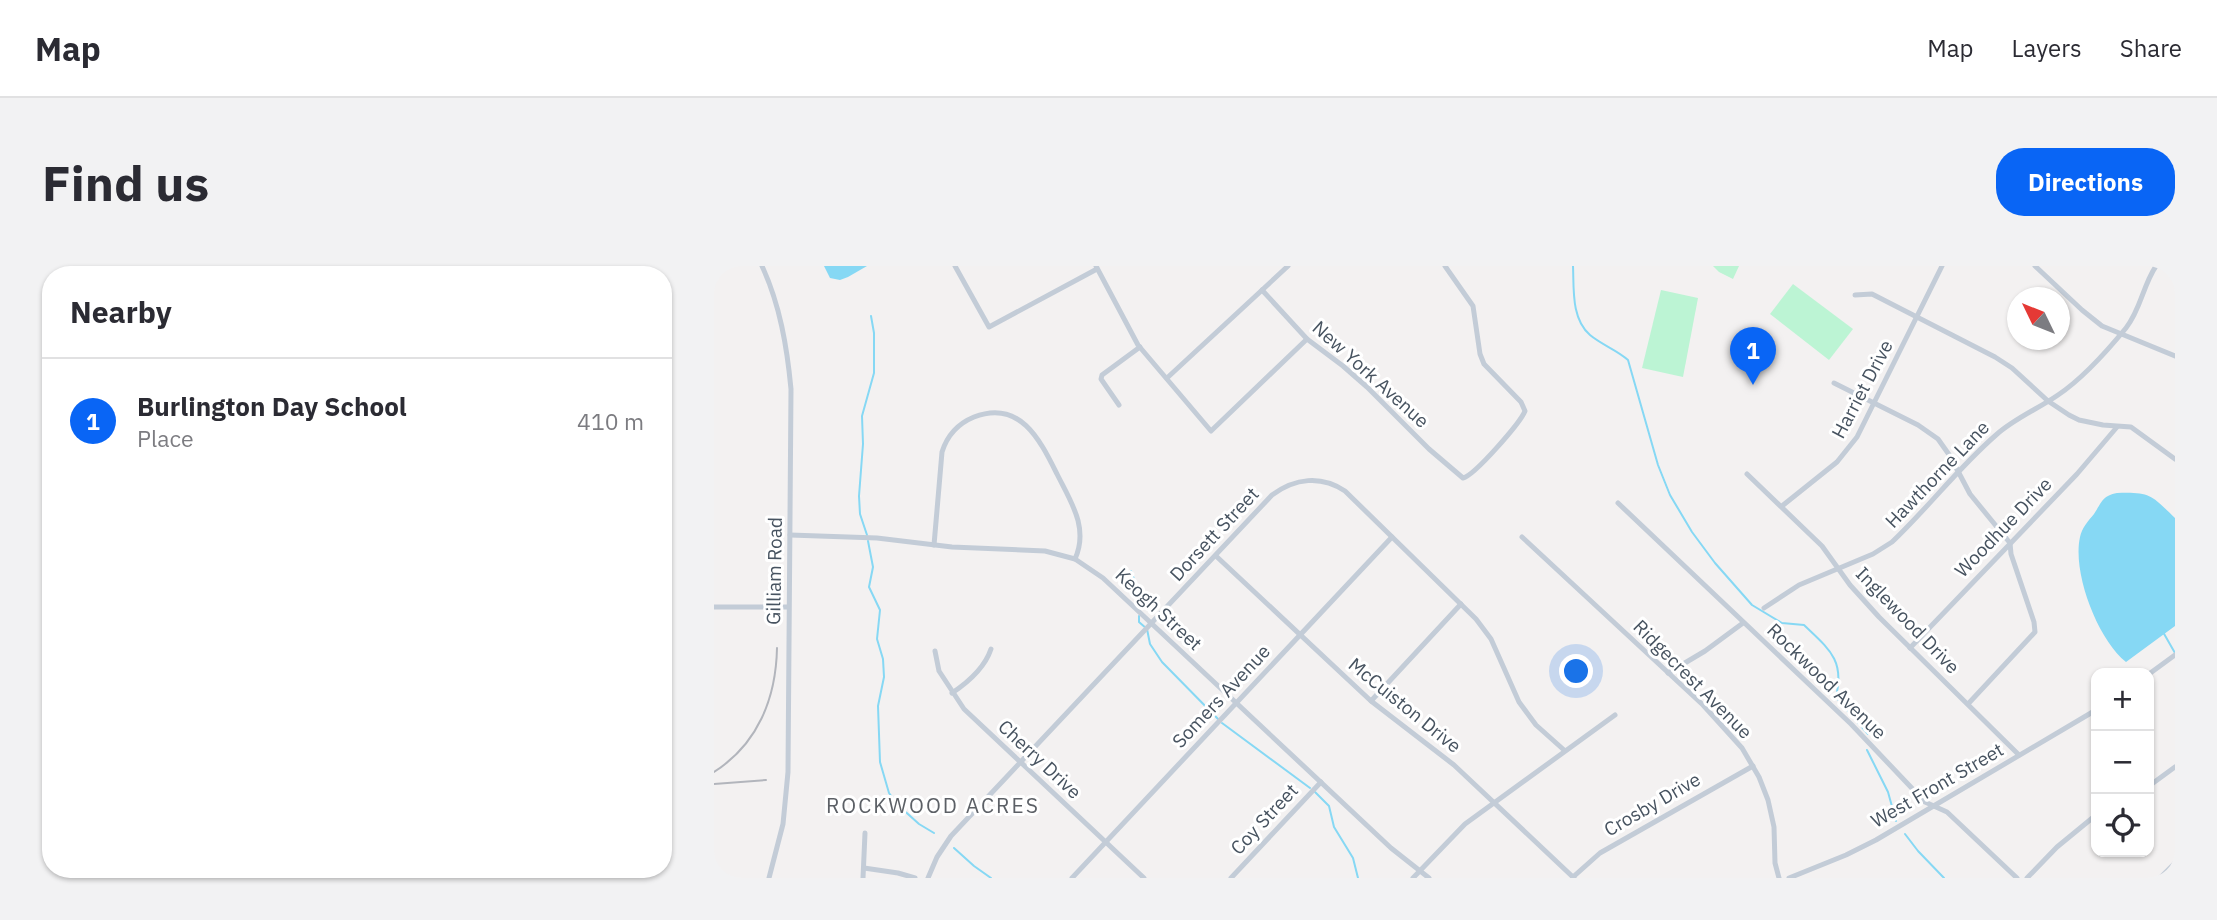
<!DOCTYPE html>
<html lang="en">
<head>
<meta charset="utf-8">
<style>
	body { margin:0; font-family:"IBM Plex Sans",sans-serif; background:#f2f2f3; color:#2b2b33 }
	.controls { position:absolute; right:21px; bottom:21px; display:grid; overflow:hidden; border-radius:14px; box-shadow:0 2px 5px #0004 }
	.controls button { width:63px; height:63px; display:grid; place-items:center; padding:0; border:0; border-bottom:2px solid #e1e1e2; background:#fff; color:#2b2b33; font:35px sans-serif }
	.compass { position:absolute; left:1293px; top:21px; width:63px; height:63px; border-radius:50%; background:#fff; box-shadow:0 2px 5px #0004; rotate:313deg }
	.you { position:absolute; left:863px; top:406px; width:24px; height:24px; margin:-18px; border:5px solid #fff; border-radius:50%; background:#1a73e8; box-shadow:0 0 0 10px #1a73e833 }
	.badge { display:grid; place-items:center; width:46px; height:46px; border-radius:50%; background:#0965f5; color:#fff; font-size:23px; font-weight:700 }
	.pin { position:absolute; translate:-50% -58px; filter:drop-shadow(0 2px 4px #0008) }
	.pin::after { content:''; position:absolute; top:37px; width:24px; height:21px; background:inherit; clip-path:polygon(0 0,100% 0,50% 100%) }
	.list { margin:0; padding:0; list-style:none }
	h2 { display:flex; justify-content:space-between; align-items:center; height:91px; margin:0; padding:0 28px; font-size:30px }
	h2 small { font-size:23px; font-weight:400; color:#7c7c81 }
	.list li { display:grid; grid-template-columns:46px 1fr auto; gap:21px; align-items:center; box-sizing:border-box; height:126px; padding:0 28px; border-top:2px solid #e1e1e2 }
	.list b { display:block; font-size:26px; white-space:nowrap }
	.list p { margin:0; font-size:23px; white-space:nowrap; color:#7c7c81 }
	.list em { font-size:23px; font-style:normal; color:#7c7c81 }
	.icon { flex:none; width:38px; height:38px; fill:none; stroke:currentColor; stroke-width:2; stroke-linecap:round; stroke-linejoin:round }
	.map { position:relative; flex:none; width:1461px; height:612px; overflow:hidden; border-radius:28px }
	header { display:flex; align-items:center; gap:42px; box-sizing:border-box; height:98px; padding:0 35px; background:#fff; border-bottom:2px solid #e1e1e2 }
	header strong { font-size:33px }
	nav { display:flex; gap:38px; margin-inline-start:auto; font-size:24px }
	.intro { display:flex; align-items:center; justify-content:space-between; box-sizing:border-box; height:168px; padding:0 42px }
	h1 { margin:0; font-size:49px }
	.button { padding:18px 32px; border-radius:28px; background:#0965f5; color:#fff; font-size:24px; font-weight:700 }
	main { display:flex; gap:42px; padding:0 42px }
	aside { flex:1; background:#fff; border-radius:28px; box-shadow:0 2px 5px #0004 }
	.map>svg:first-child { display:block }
</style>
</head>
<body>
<header>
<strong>Map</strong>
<nav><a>Map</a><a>Layers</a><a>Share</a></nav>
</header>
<div class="intro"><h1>Find us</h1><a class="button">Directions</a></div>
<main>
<aside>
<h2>Nearby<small></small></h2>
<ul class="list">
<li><span class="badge">1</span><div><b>Burlington Day School</b><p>Place</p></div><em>410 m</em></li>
</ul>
</aside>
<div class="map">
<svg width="1461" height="612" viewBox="0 0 1461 612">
	<rect width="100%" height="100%" fill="#f3f1f1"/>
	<g fill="#bcf4d4">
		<path d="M999,0H1025L1019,13L1005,6Z"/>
		<path d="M1079,18L1139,63L1115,94L1056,48Z"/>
		<path d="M947,24L984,32L969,111L928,102Z"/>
	</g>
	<g fill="#86d8f4">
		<path d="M110,0H153L134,11L126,14L116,12Z"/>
		<path d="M1403,227C1437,226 1437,229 1461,252V360L1412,396C1384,374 1358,307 1366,271C1368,262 1374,255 1380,248C1388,236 1388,230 1403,227Z"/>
	</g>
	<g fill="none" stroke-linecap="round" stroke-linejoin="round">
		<g stroke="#86d8f4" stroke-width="2">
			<path d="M859,0C860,22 857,53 876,69C888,79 903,84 914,94L944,199L956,229L978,266L1001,297L1038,339L1068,357L1090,359C1115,383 1131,394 1122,431L1154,468"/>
			<path d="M153,269L146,248L145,230L149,178L148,150L160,107V67L157,50"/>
			<path d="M154,275L159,301L155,321L166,344L163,373L169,393L170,411L164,440L166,496L175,527L185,540L205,558L220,567"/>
			<path d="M417,305L427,332L425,344"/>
			<path d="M425,350V356L433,363L436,378L448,396L504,453"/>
			<path d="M1449,366L1461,387"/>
			<path d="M508,457L596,522"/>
			<path d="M1153,484L1174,526L1182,555"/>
			<path d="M601,526L615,540L620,561L639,592L644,612"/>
			<path d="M1191,568L1204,585L1230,612"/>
			<path d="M240,582L260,600L277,612"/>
		</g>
		<g stroke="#c3ccd7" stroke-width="5">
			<path d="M48,0C66,39 73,81 77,123L74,506L69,558L55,612"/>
			<path d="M241,0L275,61L383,3"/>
			<path d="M382,0L424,79L497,165L593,73"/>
			<path d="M1321,0L1368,44L1388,60L1461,90"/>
			<path d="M548,24L593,73L629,100L653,121L715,183L749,212C761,209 806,157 811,145L807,136L770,98L766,88L759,40L731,0"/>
			<path d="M1141,29L1158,28L1281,91L1298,102L1334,135L1355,149L1365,154L1389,159L1417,161L1461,193"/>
			<path d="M453,112L574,0"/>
			<path d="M1120,117L1204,159L1224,173L1236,190L1256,228L1296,277L1297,288L1320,356L1321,366L1254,438"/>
			<path d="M405,139L387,113L388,109L426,81"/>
			<path d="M1033,208L1108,280L1136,319L1165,351L1305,489"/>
			<path d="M904,237L1137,458L1211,536L1233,546L1303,612"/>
			<path d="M1068,240L1123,196L1143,171L1228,0"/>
			<path d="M76,269L163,272L238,281L331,285L361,293L389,312L677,582L715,612"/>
			<path d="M808,271L989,439L1028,482L1045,511L1054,534L1060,561L1061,597L1065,612"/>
			<path d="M220,279L228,186C233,170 243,158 260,151C306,133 326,174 343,208C357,236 375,262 361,293"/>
			<path d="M502,290L657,435L740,499L860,612"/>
			<path d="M0,341H74"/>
			<path d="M1050,342L1085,319L1159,288L1178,276C1214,242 1244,202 1282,169C1301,152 1324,143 1344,129C1368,113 1394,84 1412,62C1427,43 1429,19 1442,0"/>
			<path d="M1196,382L1363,208L1403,161"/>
			<path d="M221,385L225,405L250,443L430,612"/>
			<path d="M954,407L991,385L1029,357"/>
			<path d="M1435,408L1461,389"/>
			<path d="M238,427C253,417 271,401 277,383"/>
			<path d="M657,435L747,338"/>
			<path d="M1435,520L1461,501"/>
			<path d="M150,602L184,607L201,612"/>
			<path d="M859,611L886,587L1039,500"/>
			<path d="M149,612L151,567"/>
			<path d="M214,612L223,591L237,570L558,229C581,212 607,209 631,225L762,353L777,373L805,436L822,459L850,484"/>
			<path d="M358,612L678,271"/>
			<path d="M517,612L607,516"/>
			<path d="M699,612L751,558L901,449"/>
			<path d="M1075,612L1132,589L1162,574L1382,444"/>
			<path d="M1313,612L1343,581L1382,549"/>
			<path d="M1446,612L1461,597"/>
		</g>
		<g stroke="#b2b5bc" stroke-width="2">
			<path d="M0,506C44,478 62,432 63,382"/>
			<path d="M0,518L52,514"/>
		</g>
	</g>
	<g text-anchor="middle" stroke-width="6" stroke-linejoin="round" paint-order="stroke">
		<g font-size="19" fill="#475360" stroke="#fff">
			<text transform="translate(657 108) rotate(42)" y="7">New York Avenue</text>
			<text transform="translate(1148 123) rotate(-62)" y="7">Harriet Drive</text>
			<text transform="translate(1223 208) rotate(-46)" y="7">Hawthorne Lane</text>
			<text transform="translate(1289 261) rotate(-46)" y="7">Woodhue Drive</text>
			<text transform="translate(500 268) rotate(-47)" y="7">Dorsett Street</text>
			<text transform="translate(60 305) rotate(-89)" y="7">Gilliam Road</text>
			<text transform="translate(445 343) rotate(43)" y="7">Keogh Street</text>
			<text transform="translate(1194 354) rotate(46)" y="7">Inglewood Drive</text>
			<text transform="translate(979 413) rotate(45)" y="7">Ridgecrest Avenue</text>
			<text transform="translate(1113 415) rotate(44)" y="7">Rockwood Avenue</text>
			<text transform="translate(507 430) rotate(-47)" y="7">Somers Avenue</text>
			<text transform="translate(691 439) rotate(39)" y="7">McCuiston Drive</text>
			<text transform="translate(326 493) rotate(43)" y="7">Cherry Drive</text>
			<text transform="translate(1223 519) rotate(-30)" y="7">West Front Street</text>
			<text transform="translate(938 538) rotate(-30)" y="7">Crosby Drive</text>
			<text transform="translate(550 553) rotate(-47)" y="7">Coy Street</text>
		</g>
		<g font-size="21" letter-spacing="2" fill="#5c6066" stroke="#fff">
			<text x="219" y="547">ROCKWOOD ACRES</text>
		</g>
	</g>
</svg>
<div class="controls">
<button>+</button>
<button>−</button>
<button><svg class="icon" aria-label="locate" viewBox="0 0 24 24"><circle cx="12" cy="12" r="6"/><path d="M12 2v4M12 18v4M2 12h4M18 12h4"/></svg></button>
</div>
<svg class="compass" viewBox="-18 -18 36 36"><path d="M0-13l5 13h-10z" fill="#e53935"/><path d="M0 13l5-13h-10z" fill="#7c7c81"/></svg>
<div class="you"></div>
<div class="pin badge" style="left:1039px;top:119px">1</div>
</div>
</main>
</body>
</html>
